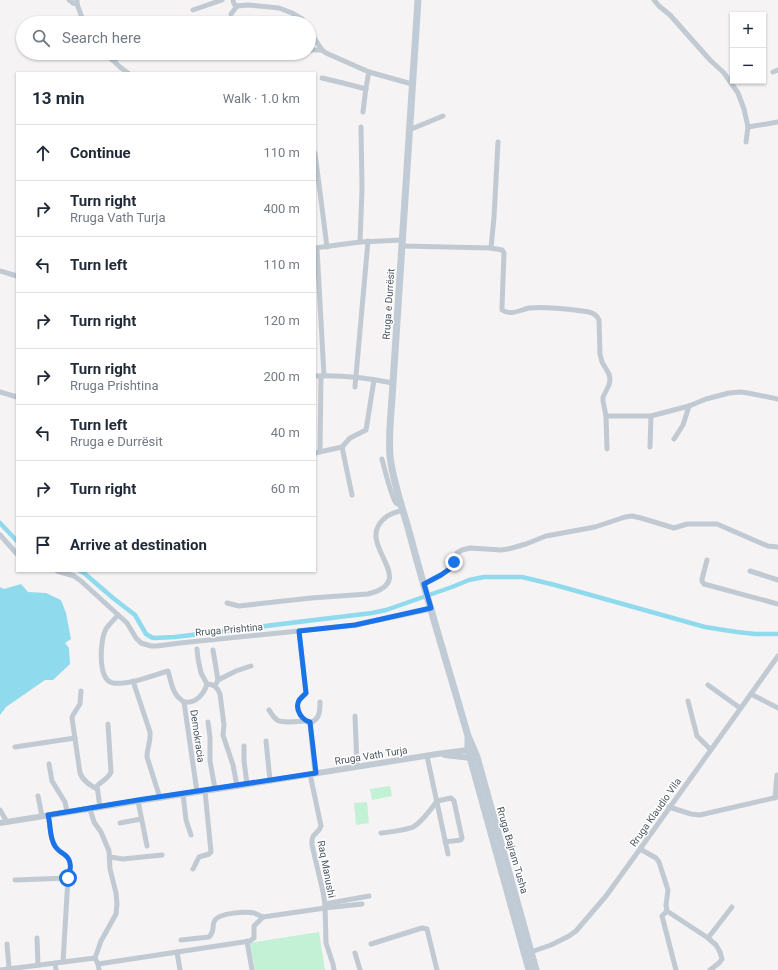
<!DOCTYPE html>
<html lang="en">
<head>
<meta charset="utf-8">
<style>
	body { margin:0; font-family:Roboto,sans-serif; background:#f6f6f7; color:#1f2937 }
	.controls { position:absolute; right:12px; top:12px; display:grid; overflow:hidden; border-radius:0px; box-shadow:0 1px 3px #0004 }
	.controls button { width:36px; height:36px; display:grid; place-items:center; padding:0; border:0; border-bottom:1px solid #e0e1e3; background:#fff; color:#1f2937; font:20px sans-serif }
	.stop { position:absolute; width:12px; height:12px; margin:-9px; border:3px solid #1a73e8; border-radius:50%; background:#fff }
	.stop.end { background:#1a73e8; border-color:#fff; box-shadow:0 1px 4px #0008 }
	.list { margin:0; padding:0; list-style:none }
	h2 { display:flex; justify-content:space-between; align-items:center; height:52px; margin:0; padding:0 16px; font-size:17px }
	h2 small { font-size:13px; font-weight:400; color:#747a83 }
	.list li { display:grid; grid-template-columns:26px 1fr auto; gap:12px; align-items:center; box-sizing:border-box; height:56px; padding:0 16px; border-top:1px solid #e0e1e3 }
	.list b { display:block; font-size:15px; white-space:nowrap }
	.list p { margin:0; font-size:13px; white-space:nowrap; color:#747a83 }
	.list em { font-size:13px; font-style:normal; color:#747a83 }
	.icon { flex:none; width:22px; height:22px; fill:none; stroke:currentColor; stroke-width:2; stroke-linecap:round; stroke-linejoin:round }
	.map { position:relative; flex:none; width:778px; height:970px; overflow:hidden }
	.search { position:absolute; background:#fff; box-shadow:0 1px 3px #0004; left:16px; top:16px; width:300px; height:44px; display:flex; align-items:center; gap:10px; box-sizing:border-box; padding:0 14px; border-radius:22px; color:#747a83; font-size:15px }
	.panel { position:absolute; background:#fff; box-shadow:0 1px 3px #0004; left:16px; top:72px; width:300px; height:500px; border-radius:0px }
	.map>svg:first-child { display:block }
</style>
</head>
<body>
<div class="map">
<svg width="778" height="970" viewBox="0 0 778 970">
	<rect width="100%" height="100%" fill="#f5f3f3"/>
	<g fill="#c3f1d5">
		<path d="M390,786L392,796L372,800L370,789Z"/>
		<path d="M367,802L369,823L356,825L354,803Z"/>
		<path d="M319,932L325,970H255L250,943Z"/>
	</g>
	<path fill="#90daee" d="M21,584L28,592L46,593L61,600L66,613L71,639L65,643L69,648L70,664L53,680H45L6,707L0,715V587L4,589Z"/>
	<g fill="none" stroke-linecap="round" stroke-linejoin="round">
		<g stroke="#90daee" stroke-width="4.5">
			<path d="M0,523L17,541"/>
			<path d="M80,571L84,573L113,598L135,615L146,634L151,637L154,638L175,637L372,613L386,610L452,587L469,580L484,577H522L555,585L705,627L737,632L755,634H778"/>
		</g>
		<g stroke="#c1cad2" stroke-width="5">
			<path d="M69,0L73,3L77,4"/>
			<path d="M77,0V4L84,23"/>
			<path d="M233,0L234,4L237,6"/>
			<path d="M654,0L659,6L670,15L710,60L724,73L738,93L744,109L748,127L746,142"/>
			<path d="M237,6L248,5L279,8L292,13L302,19L304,23"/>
			<path d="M193,10L222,0"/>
			<path d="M231,14L237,6"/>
			<path d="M309,30L322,50L326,53L369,72L412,84"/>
			<path d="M309,50H322"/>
			<path d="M105,53L120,67L128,73"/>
			<path d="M112,60L132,53"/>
			<path d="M773,72L778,70"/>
			<path d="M322,78L343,83L366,89"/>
			<path d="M363,112L366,87L369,72"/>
			<path d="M748,127L778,122"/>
			<path d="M409,130L443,116"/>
			<path d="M315,153L327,247"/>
			<path d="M360,242L362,189L361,127"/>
			<path d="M402,246L491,248L502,250L504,253L502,307V310C511,316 520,310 529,308C546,306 566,309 583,311C590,312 596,313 599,320L600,354L602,362L609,374L610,379L609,385L603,397V401L606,416L607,449"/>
			<path d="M315,248L360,242L402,240"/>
			<path d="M317,248L324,376"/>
			<path d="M491,248L494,217L498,142"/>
			<path d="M0,271L17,276"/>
			<path d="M315,376C341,375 368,378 393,383"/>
			<path d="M355,387L368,241"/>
			<path d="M0,392L17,397"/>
			<path d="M606,416H651L689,406L706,399L729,393L740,392L748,393L778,399"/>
			<path d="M674,439L683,425L689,406"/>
			<path d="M342,447L352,495"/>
			<path d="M650,447L651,416"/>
			<path d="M320,452L321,376"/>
			<path d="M315,453L342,447L350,438L366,430L374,380"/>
			<path d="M382,459C384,467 392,498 396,503C398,505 400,505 402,506"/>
			<path d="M0,535L17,554"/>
			<path d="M707,560L702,579V581L704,584L778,604"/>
			<path d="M57,571L74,576L81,581L127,623L136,638L141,643L151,646H157L180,643L299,631L355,625L431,609"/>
			<path d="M750,571L778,580"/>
			<path d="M424,584L441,575L451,568L457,553L462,550L470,548L501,550L508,549L526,544L546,536L595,527L625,517L632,516L641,518L674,528L687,524H717L756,541L768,546L778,547"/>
			<path d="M227,603L239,606L311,598L368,594C423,580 351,544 386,517C391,513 398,512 403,510"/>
			<path d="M118,615C114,620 109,624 106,629C100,639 97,680 113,683C129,685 152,676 168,671C172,685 172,694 184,702"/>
			<path d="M299,631L306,693C304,696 299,698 298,703C296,711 302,720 310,723C320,719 320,711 320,702"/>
			<path d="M213,650L218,680L215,686"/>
			<path d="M218,680L236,671L251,666"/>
			<path d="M133,681L150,732C151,741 147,748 147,757L160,798"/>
			<path d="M207,684C214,684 218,688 220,694L224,725L223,735L233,765L237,786"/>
			<path d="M708,685L740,708"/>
			<path d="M81,691L80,704L73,715L72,718L80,773C83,781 90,785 97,789"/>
			<path d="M751,694L778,708"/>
			<path d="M688,701L697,736L711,750"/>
			<path d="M184,702L197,792"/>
			<path d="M184,702C196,704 204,694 207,684L201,673L198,659L197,649"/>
			<path d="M269,710C271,713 273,717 277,720C284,724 298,721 306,721"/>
			<path d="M355,716L357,767"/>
			<path d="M208,722L210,737V761L215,789"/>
			<path d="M310,723L315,773"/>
			<path d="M266,741L270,780"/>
			<path d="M244,746V761L247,784"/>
			<path d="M15,747L75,738"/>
			<path d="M427,756L448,854"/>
			<path d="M49,764L52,781L65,802L67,812"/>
			<path d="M310,774L321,826C318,836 311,831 312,845L323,892L325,904L326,943L333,964L334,970"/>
			<path d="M183,794L186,820L191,835"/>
			<path d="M38,796L42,816"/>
			<path d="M775,798L777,775"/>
			<path d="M138,801L147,846"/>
			<path d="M100,807L97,786C102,781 108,779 111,772L108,724"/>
			<path d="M669,807L691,814L700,815L778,797"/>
			<path d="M90,809L94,822L101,832L109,851L110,869L116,893L117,904L116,914L101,941L95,958L98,964L99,970"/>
			<path d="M0,810L7,822"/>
			<path d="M48,815C51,825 49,837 55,846C57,850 61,852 65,855C72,860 71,870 68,878L63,962"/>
			<path d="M120,823L141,819"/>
			<path d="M381,833C390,832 406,830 413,827C422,822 431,809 437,801L451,798L454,801L462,838L461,840L445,842"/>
			<path d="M640,849L656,858L659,862L668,890L666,905L667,911L708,938L716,945L720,952L722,959L719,963L710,970"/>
			<path d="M110,857L123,859L162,855"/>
			<path d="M193,869L199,857L209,854L211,852L205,791"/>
			<path d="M15,880L68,878"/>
			<path d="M325,904L369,896"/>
			<path d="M667,911L662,916L676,970"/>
			<path d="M37,938L38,965"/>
			<path d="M708,938L732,907"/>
			<path d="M181,940L209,937C216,930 211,925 215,920C220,913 246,911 254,913C257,914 260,916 263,917L325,908L362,904"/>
			<path d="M247,941L252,970"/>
			<path d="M7,944L9,968"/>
			<path d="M371,944L422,928L427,929L437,970"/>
			<path d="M177,952L180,970"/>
			<path d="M355,953L360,970"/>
			<path d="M528,953L551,945L569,936L576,931L606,896L640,849L778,656"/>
			<path d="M55,963L56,970"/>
			<path d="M98,964L250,941L254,938V926L263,917"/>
			<path d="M0,970L95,958"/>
		</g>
		<g stroke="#c1cad2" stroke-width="6">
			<path d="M445,755L471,758H473"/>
			<path d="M0,823L138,801L237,786L437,754L468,750L473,751"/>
		</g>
		<g stroke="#c1cbd6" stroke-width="7">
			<path d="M418,0L393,383C392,406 388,433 390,456C393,483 403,509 410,535C428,603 449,669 468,736L477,757L536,970"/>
			<path d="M468,739V750L529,970"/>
		</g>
	</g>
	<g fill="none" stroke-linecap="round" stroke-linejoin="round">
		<path stroke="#1a73e8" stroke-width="5" d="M68,878C71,870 72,860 65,855C61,852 57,850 55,846C49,837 51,825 48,815L138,800L316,773L310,722C302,720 296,711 298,703C299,698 304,696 306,693L299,631L355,625L431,608L424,584L441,575L451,568L454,562"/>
	</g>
	<g text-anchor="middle" stroke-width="3" stroke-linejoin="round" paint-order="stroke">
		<g font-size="10" fill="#4a5661" stroke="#fff">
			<text transform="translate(388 304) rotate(-86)" y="4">Rruga e Durrësit</text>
			<text transform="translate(229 629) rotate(-5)" y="4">Rruga Prishtina</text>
			<text transform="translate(198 736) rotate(82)" y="4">Demokracia</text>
			<text transform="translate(371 755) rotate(-9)" y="4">Rruga Vath Turja</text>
			<text transform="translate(655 812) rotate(-55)" y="4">Rruga Klaudio Vila</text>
			<text transform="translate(513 850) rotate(74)" y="4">Rruga Bajram Tusha</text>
			<text transform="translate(327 869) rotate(79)" y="4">Raq Manushi</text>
		</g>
	</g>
</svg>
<div class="controls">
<button>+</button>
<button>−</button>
</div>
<div class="stop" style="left:68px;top:878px"></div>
<div class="stop end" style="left:454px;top:562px"></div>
<div class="search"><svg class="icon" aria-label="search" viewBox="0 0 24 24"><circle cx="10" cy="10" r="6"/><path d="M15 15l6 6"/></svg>Search here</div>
<section class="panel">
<h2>13 min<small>Walk · 1.0 km</small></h2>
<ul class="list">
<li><svg class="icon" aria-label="ahead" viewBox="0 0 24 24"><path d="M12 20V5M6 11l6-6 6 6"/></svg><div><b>Continue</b></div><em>110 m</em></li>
<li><svg class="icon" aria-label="right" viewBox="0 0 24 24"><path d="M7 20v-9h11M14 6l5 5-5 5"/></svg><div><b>Turn right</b><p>Rruga Vath Turja</p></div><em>400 m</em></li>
<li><svg class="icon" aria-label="left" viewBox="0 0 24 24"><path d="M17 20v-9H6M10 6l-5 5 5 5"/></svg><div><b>Turn left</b></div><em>110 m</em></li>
<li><svg class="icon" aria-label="right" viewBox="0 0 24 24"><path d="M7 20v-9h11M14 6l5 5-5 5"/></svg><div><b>Turn right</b></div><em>120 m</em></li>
<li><svg class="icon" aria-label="right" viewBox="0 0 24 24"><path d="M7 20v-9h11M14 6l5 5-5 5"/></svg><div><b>Turn right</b><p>Rruga Prishtina</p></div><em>200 m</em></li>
<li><svg class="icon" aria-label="left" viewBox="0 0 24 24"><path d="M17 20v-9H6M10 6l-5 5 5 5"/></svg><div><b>Turn left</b><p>Rruga e Durrësit</p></div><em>40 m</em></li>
<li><svg class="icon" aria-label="right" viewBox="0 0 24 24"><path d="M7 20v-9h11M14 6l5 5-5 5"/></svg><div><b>Turn right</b></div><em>60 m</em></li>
<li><svg class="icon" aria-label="arrive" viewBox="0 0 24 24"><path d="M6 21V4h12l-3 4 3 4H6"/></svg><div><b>Arrive at destination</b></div></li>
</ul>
</section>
</div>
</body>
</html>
